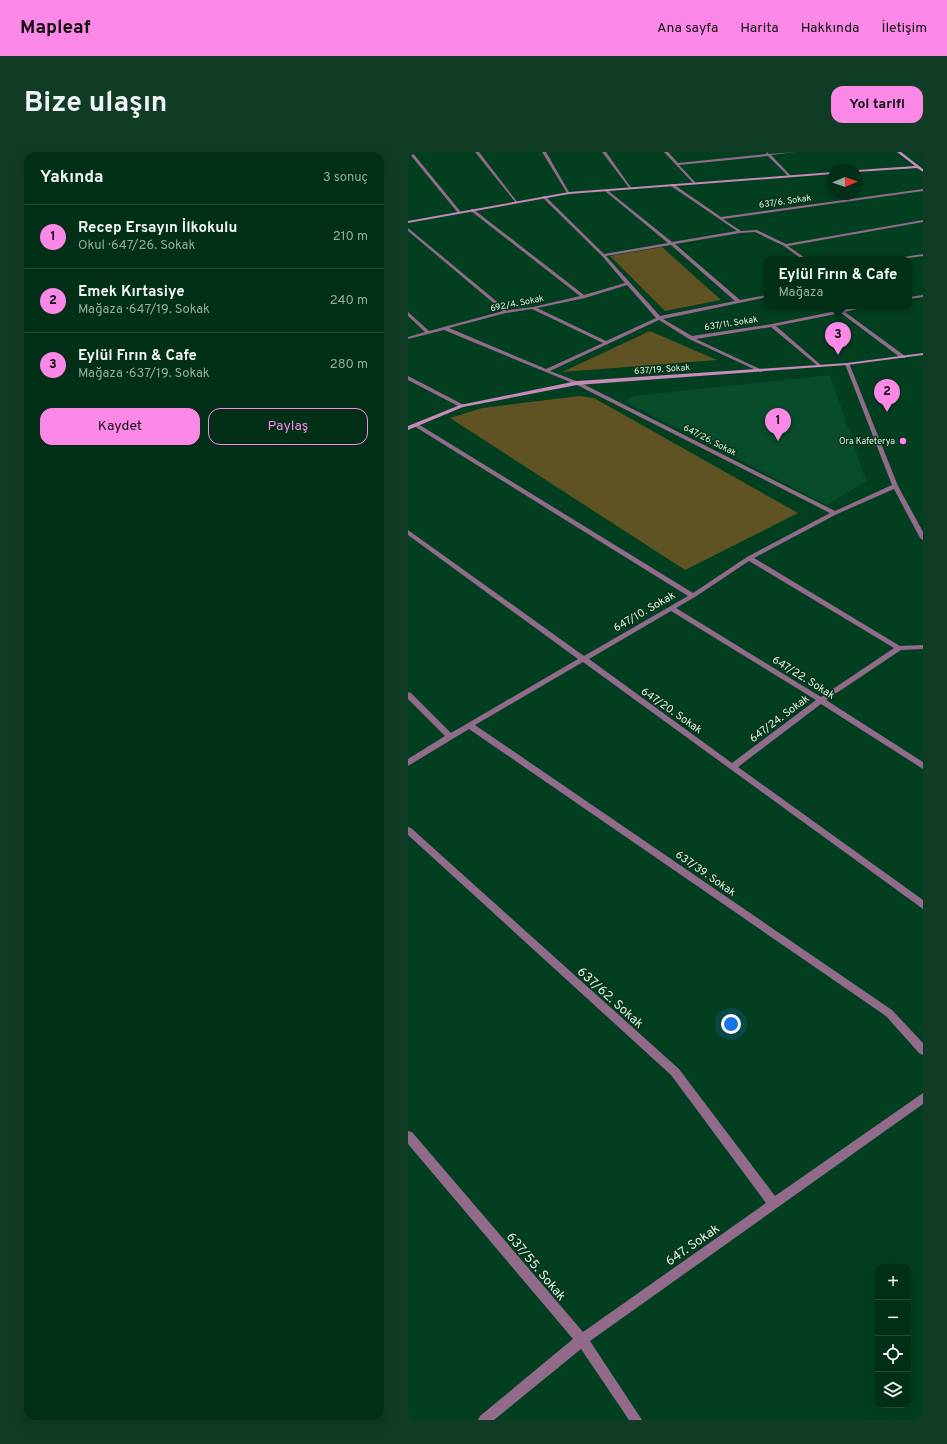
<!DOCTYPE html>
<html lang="tr">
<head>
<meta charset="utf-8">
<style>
	body { margin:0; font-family:Overpass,sans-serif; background:#103b25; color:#f1f3f6 }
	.controls { position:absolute; right:12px; bottom:12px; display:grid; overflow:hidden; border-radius:8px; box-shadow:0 4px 16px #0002 }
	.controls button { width:36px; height:36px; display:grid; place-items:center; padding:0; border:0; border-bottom:1px solid #234a37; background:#022f18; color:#f1f3f6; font:20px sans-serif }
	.compass { position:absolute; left:419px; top:12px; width:36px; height:36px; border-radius:50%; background:#022f18; box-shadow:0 4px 16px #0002; rotate:88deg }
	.you { position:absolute; left:323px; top:872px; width:14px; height:14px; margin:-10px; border:3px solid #fff; border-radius:50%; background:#1a73e8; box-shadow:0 0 0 6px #1a73e833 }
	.badge { display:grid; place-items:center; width:26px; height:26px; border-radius:50%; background:#fb87e6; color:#111; font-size:13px; font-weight:700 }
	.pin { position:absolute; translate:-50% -33px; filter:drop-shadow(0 1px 2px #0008) }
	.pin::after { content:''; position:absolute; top:21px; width:14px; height:12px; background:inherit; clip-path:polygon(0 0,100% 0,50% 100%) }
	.popup { position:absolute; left:356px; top:105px; width:148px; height:52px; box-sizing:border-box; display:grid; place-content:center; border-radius:8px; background:#022f18; filter:drop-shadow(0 1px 3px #0005); font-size:13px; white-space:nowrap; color:#96a9a2 }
	.popup b { font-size:15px; color:#f1f3f6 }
	.popup::after { content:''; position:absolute; left:50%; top:100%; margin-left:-8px; border:8px solid transparent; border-top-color:#022f18 }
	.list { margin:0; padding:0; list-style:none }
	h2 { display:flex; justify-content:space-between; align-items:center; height:52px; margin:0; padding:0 16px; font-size:17px }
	h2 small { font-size:13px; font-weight:400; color:#96a9a2 }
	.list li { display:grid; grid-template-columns:26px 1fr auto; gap:12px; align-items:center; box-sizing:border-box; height:64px; padding:0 16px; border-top:1px solid #234a37 }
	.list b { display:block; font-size:15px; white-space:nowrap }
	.list p { margin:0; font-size:13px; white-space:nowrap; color:#96a9a2 }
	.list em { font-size:13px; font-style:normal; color:#96a9a2 }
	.actions { display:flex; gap:8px; padding:12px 16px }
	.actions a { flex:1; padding:9px 0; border:1px solid #fb87e6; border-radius:12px; text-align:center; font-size:14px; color:#fb87e6 }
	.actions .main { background:#fb87e6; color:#111 }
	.icon { flex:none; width:22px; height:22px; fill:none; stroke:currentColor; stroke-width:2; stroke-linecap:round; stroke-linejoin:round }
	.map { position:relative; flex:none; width:515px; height:1268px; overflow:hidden; border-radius:12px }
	header { display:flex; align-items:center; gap:24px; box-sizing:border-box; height:56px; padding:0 20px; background:#fb87e6; color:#111 }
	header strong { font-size:19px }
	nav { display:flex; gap:22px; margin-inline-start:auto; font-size:14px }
	.intro { display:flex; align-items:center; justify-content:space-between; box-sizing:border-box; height:96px; padding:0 24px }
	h1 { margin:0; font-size:28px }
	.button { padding:10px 18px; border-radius:12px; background:#fb87e6; color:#111; font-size:14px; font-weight:700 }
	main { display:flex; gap:24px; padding:0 24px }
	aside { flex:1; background:#022f18; border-radius:12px; box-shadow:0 4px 16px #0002 }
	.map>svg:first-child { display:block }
</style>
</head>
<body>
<header>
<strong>Mapleaf</strong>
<nav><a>Ana sayfa</a><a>Harita</a><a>Hakkında</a><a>İletişim</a></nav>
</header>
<div class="intro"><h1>Bize ulaşın</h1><a class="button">Yol tarifi</a></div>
<main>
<aside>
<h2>Yakında<small>3 sonuç</small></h2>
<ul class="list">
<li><span class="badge">1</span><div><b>Recep Ersayın İlkokulu</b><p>Okul · 647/26. Sokak</p></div><em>210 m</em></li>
<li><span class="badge">2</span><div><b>Emek Kırtasiye</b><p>Mağaza · 647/19. Sokak</p></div><em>240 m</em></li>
<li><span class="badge">3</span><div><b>Eylül Fırın &amp; Cafe</b><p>Mağaza · 637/19. Sokak</p></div><em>280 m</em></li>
</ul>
<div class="actions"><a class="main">Kaydet</a><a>Paylaş</a></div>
</aside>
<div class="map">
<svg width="515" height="1268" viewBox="0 0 515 1268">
	<rect width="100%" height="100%" fill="#023f20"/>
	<path fill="#094c2b" d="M422,223L458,329L419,353L217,249L225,244Z"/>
	<g fill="#5f5223">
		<path d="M254,95L313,148L257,159L202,104Z"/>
		<path d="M242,179L309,208L154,220Z"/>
		<path d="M171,244L186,246L390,361L277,418L42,266L74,256Z"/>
	</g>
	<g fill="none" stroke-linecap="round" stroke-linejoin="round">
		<g fill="#926b8a" fill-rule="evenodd">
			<path d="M0,0H4L52,59V61H50Z"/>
			<path d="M67,0H71L110,51H108Z"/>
			<path d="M134,0H138L162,42L159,41Z"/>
			<path d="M194,0H198L224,37H222Z"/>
			<path d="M256,0H260L270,11L358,2L359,0L361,2L388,0L363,3L382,23L381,25L360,4L271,13L287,30L286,32Z"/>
			<path d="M263,32H265L313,65L515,37V39L315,67L333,79L349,78L378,92L515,68V70L380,94L400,108H395L376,94L347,80L332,81L267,92L332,148L359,143V145L255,167L284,184L364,172L453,154H462L437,160L497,204V206H493L433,161L368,174L413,213V215H411L363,175L288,187L354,218V219L352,220L281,187L251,168L142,219L171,230L427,359L484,333L437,212L441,211L490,334L515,380V388L512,386L486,337L429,362L346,406L492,494L515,493V497L493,498L418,548L515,610V617L413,552L330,615L515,748V757L175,510L67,573L484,858L515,891V903L511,901L478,864L61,577L0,614V607L37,584L0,547V540L3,541L43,581L170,507L0,383V378L176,504L280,444L6,274V272H10L285,441L339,405L422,361L167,232L36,178L0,187V185L17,180L0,164V160L21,179L95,159L0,79V76L99,158L125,155L172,144L63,59V57H65L176,143L217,131L194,104L135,46V44H137L196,102L260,91L197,39L198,37L264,90L329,79L263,34ZM263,93L327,149L252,164L198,104ZM219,133L248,166L198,189L129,156L177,146ZM124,157L195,191L138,217L41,176L98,161ZM341,409L486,496L413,545L268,456L287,445ZM263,459L408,548L324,611L181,507Z"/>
			<path d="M515,102V104L487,108H476Z"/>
			<path d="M515,143V145L501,147V145Z"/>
			<path d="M0,224L56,253L57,254L52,255L0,228Z"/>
			<path d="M0,675L3,676L271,917L367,1044L515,941V952L182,1189L234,1268H221L173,1197L86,1268H70L72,1264L165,1187L0,992V979L4,980L175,1180L358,1051L263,923L0,683Z"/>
		</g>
		<g fill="#c889bb" fill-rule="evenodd">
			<path d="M489,0H493L515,17V20L509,16L449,20V18L507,14Z"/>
			<path d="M425,20V22L161,42L0,71V69L161,40Z"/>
			<path d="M515,201V203L439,213L169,233L55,255L0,278V274L52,253L169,229L439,211Z"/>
		</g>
	</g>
	<circle fill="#fb87e6" stroke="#0b321b" stroke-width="1.5" cx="495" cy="289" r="4"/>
	<g text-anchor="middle" stroke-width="3" stroke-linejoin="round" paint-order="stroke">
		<g font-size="9" fill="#d5f8df" stroke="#0b321b">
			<text transform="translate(377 49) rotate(-8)" y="3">637/6. Sokak</text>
			<text transform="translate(109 151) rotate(-11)" y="3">692/4. Sokak</text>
			<text transform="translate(323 171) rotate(-9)" y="3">637/11. Sokak</text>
			<text transform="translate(254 217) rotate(-4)" y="3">637/19. Sokak</text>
			<text transform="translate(302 288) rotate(27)" y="3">647/26. Sokak</text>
		</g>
		<g font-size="9" fill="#d5f8df" stroke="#0b321b" text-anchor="end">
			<text x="487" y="292">Ora Kafeterya</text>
		</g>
		<g font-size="11" fill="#d5f8df" stroke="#0b321b">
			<text transform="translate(236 459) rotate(-30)" y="4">647/10. Sokak</text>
			<text transform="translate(396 525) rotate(32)" y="4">647/22. Sokak</text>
			<text transform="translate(264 558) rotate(35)" y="4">647/20. Sokak</text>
			<text transform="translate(371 566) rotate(-37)" y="4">647/24. Sokak</text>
			<text transform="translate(298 721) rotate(35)" y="4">637/39. Sokak</text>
		</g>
		<g font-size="13" fill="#d5f8df" stroke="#0b321b">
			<text transform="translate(203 845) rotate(42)" y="5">637/62. Sokak</text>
			<text transform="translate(284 1092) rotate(-35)" y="5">647. Sokak</text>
			<text transform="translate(129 1114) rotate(50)" y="5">637/55. Sokak</text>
		</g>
	</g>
</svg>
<div class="controls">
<button>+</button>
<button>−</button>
<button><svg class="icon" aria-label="locate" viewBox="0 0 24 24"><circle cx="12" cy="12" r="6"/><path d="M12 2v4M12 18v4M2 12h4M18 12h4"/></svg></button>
<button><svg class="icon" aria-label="layers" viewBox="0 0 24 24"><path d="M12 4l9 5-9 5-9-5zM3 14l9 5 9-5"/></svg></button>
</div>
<svg class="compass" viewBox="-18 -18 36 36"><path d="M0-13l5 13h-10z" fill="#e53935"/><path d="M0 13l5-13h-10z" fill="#96a9a2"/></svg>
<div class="you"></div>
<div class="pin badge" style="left:370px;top:289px">1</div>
<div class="pin badge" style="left:479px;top:260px">2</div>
<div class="pin badge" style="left:430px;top:203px">3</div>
<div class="popup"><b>Eylül Fırın &amp; Cafe</b>Mağaza</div>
</div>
</main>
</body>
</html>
